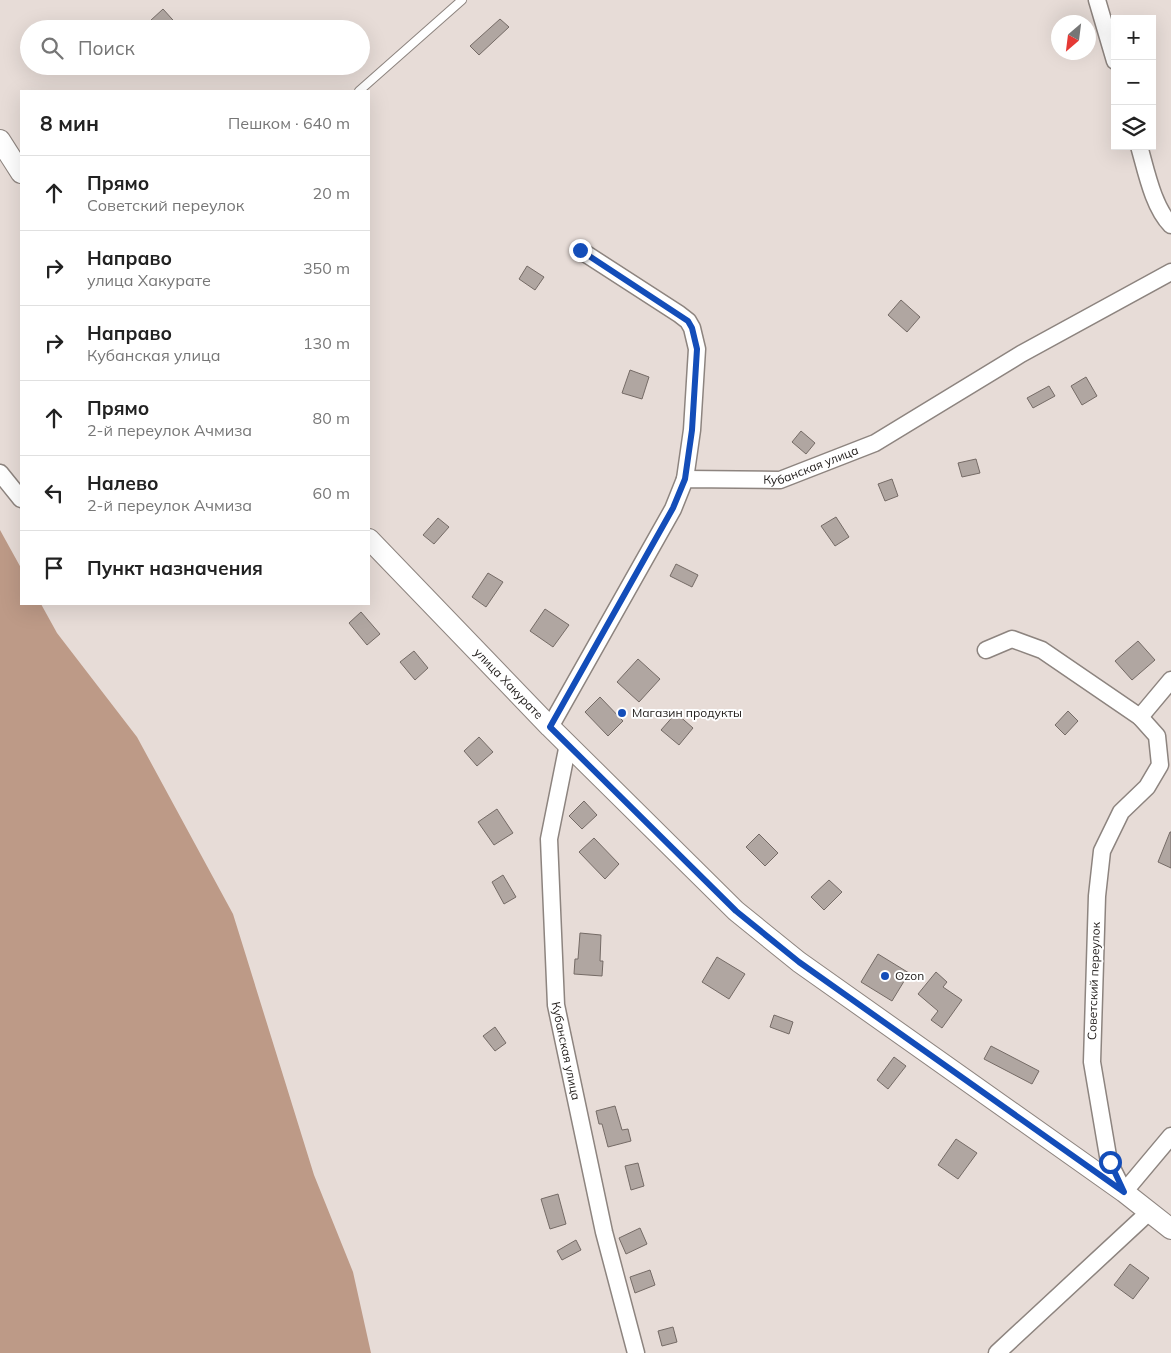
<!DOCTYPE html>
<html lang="ru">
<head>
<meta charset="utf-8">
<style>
	body { margin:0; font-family:Mulish,sans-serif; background:#f2f2f2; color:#222 }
	.controls { position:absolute; right:15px; top:15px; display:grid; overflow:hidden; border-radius:0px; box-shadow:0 5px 20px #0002 }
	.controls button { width:45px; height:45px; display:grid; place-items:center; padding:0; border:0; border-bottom:1px solid #e0e0e0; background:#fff; color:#222; font:25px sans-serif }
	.compass { position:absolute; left:1051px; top:15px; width:45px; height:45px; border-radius:50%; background:#fff; box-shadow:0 5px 20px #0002; rotate:208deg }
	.stop { position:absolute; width:15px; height:15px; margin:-11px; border:4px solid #134db9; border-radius:50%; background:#fff }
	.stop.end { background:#134db9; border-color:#fff; box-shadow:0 1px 5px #0008 }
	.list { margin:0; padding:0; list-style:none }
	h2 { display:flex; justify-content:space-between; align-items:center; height:65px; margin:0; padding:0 20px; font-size:21px }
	h2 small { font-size:16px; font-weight:400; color:#767676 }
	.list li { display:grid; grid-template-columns:32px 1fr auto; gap:15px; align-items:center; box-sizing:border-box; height:75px; padding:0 20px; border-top:1px solid #e0e0e0 }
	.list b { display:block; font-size:19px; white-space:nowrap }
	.list p { margin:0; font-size:16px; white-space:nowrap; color:#767676 }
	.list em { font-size:16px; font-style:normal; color:#767676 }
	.icon { flex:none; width:28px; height:28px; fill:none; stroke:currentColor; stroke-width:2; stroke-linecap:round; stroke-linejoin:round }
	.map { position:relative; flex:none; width:1171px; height:1353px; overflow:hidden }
	.search { position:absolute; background:#fff; box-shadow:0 5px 20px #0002; left:20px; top:20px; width:350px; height:55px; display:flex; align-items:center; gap:12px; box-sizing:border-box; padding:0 18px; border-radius:28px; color:#767676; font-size:19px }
	.panel { position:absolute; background:#fff; box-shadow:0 5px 20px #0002; left:20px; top:90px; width:350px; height:515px; border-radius:0px }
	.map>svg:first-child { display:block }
</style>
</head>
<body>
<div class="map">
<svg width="1171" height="1353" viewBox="0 0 1171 1353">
	<rect width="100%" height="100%" fill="#e7dcd7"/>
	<path fill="#bd9a87" d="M0,530L21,568V604H41L57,633L137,737L233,914L314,1175L353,1272L371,1353H0Z"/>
	<g fill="#b0a6a1" stroke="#756b66">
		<path d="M163,9L181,29H157L150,21Z"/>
		<path d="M500,19L509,27L479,55L470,46Z"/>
		<path d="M527,266L544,277L535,290L519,279Z"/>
		<path d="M901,300L920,317L907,332L888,315Z"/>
		<path d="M630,370L649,377L642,399L622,393Z"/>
		<path d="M1086,377L1097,396L1082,405L1071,386Z"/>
		<path d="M1049,386L1055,396L1033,408L1027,398Z"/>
		<path d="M801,431L815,443L806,454L792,442Z"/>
		<path d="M976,459L980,473L962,477L958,463Z"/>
		<path d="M892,479L898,496L885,501L878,484Z"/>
		<path d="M836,517L849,537L835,546L821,526Z"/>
		<path d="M438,518L449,527L434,544L423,535Z"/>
		<path d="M676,564L698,575L692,587L670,576Z"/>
		<path d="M488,573L503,582L486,607L472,597Z"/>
		<path d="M545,609L569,625L553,647L530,631Z"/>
		<path d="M361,612L380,634L367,645L349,623Z"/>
		<path d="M1138,641L1155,660L1132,680L1115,661Z"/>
		<path d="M414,651L428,668L415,680L400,662Z"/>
		<path d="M638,659L660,679L639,702L617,682Z"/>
		<path d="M600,697L623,721L608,736L585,712Z"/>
		<path d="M1068,711L1078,721L1065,735L1055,725Z"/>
		<path d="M676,713L693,728L679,745L661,730Z"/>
		<path d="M479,737L493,752L477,766L464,751Z"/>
		<path d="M584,801L597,815L582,829L569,816Z"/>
		<path d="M497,809L513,833L494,845L478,822Z"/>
		<path d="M1170,832H1171V868L1158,862Z"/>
		<path d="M759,834L778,853L765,866L746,847Z"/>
		<path d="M594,838L619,864L605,879L579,852Z"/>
		<path d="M503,875L516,897L504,904L492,882Z"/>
		<path d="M829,880L842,892L824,910L811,897Z"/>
		<path d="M580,933L601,935L600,961H603L602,976L574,974L575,959H578Z"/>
		<path d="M878,954L909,973L892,1001L861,982Z"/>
		<path d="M717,957L745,974L729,999L702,982Z"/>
		<path d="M936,972L947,982L943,987L962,1000L942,1028L931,1020L938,1011L918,994Z"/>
		<path d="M774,1015L793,1022L789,1034L770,1027Z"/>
		<path d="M495,1027L506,1043L495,1051L483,1036Z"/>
		<path d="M991,1046L1039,1071L1032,1084L984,1059Z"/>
		<path d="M894,1057L906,1066L888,1089L877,1080Z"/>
		<path d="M615,1106L622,1130L628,1129L631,1141L608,1147L602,1124H599L596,1111Z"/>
		<path d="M956,1139L977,1153L958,1179L938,1165Z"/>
		<path d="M638,1163L644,1186L631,1190L625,1166Z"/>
		<path d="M558,1194L566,1224L550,1229L541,1199Z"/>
		<path d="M640,1228L647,1244L626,1254L619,1238Z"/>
		<path d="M576,1240L581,1250L562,1260L557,1251Z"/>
		<path d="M1130,1264L1149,1278L1133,1299L1114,1285Z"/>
		<path d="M650,1270L655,1285L635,1293L630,1277Z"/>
		<path d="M673,1327L677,1342L662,1346L658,1331Z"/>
	</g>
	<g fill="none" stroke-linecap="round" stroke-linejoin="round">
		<defs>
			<path id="service" d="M359,91L462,0"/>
			<g id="minor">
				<path d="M1097,0L1115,61"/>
				<path d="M1139,146C1146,170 1153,207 1171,225"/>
				<path d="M580,250L679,314L688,321L692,328L697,349L692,430L685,479"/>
				<path d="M0,473L21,499"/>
				<path d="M986,650L1012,639L1042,650L1140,717L1157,736L1160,765L1147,787L1121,812L1102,851L1097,896L1092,1062L1109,1162L1124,1192L1171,1136"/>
				<path d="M1140,717L1171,680"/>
				<path id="s1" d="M550,727L673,509L685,479L780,480L875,443L1021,354L1171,272"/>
				<path id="s2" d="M568,744L549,839L556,1005L604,1232L636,1353"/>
				<path d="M997,1353L1149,1212"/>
			</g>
			<g id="tertiary">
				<path d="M0,140L21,173"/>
				<path id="s3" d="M369,539L550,727L736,911L799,962L1124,1192L1171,1229"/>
			</g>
		</defs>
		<use href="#service" stroke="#8d847f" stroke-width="10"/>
		<use href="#minor" stroke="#8d847f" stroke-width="19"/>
		<use href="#tertiary" stroke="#8d847f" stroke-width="22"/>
		<use href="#service" stroke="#fff" stroke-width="8"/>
		<use href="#minor" stroke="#fff" stroke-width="16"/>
		<use href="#tertiary" stroke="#fff" stroke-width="20"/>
	</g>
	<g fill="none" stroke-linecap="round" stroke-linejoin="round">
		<path stroke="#134db9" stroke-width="6" d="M580,250L688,321L692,328L697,349L692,430L685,479L673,508L550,727L736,911L799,962L1124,1192L1110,1162"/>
	</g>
	<g fill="#134db9" stroke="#fff" stroke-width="2">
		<circle cx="622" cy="713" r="5"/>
		<circle cx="885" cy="976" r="5"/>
	</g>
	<g text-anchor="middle" stroke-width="4" stroke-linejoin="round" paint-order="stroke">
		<g font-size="12" fill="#24201e" stroke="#fff">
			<text dy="4" stroke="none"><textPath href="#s1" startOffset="411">Кубанская улица</textPath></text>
			<text dy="4" stroke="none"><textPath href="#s3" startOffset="201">улица Хакурате</textPath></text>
			<text transform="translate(1094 981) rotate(-88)" y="4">Советский переулок</text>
			<text dy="4" stroke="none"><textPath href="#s2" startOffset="310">Кубанская улица</textPath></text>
		</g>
		<g font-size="12" fill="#24201e" stroke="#fff" text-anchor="start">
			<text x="632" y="717">Магазин продукты</text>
			<text x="895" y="980">Ozon</text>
		</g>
	</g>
</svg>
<div class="controls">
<button>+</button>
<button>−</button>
<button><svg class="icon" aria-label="layers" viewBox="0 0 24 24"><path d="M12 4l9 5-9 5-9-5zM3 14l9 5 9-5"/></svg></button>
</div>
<svg class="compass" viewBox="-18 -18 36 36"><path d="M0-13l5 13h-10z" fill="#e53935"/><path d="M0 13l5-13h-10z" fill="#767676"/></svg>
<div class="stop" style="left:1110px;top:1162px"></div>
<div class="stop end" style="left:580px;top:250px"></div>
<div class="search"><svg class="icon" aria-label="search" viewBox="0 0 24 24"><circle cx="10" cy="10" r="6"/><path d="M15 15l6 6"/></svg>Поиск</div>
<section class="panel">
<h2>8 мин<small>Пешком · 640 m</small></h2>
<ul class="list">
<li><svg class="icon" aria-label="ahead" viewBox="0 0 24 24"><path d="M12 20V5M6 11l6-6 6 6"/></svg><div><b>Прямо</b><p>Советский переулок</p></div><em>20 m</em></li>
<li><svg class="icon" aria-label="right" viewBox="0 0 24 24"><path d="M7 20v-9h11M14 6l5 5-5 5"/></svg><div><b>Направо</b><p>улица Хакурате</p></div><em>350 m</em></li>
<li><svg class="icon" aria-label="right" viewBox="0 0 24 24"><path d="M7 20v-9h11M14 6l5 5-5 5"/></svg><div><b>Направо</b><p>Кубанская улица</p></div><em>130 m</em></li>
<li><svg class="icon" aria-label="ahead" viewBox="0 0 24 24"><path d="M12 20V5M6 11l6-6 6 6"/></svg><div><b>Прямо</b><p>2-й переулок Ачмиза</p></div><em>80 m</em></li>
<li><svg class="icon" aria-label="left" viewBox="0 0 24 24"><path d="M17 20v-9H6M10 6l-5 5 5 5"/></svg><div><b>Налево</b><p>2-й переулок Ачмиза</p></div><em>60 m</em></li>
<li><svg class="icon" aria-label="arrive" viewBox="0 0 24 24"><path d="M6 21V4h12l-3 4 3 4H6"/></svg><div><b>Пункт назначения</b></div></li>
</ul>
</section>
</div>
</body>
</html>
